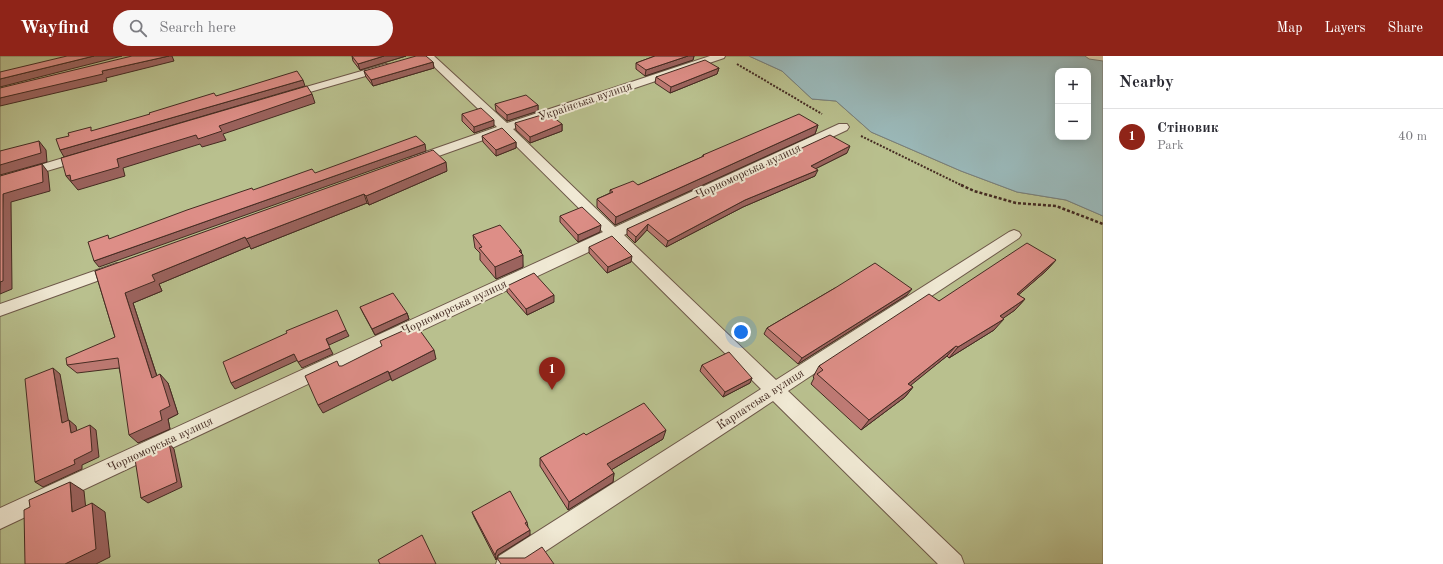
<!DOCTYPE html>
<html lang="en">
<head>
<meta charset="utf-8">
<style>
	body { margin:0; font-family:"Old Standard TT",serif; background:#f7f7f7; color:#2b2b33 }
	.controls { position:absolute; right:12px; top:12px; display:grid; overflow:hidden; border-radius:8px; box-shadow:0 2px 10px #0003 }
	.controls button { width:36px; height:36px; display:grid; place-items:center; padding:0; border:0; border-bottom:1px solid #e1e1e2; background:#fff; color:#2b2b33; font:20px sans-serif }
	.you { position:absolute; left:741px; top:276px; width:14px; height:14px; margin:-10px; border:3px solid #fff; border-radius:50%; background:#1a73e8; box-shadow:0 0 0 6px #1a73e833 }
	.badge { display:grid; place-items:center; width:26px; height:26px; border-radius:50%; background:#8f2418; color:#fff; font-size:13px; font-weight:700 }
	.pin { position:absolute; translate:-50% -33px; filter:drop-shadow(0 1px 2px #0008) }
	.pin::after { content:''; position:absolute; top:21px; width:14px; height:12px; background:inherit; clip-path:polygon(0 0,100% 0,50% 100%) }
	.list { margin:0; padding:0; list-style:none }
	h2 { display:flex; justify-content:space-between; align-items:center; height:52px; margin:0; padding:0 16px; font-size:17px }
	h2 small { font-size:13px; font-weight:400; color:#7c7c81 }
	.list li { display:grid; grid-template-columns:26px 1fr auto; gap:12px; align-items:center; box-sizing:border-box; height:56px; padding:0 16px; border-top:1px solid #e1e1e2 }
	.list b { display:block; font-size:15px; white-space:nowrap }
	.list p { margin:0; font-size:13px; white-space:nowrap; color:#7c7c81 }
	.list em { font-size:13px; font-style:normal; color:#7c7c81 }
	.icon { flex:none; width:22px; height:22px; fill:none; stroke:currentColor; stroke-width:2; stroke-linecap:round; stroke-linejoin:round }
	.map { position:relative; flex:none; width:1103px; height:508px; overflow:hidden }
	header { display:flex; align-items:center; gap:24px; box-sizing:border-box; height:56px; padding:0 20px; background:#8f2418; color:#fff }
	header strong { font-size:19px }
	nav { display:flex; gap:22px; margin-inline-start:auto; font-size:14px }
	.search { width:280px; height:36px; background:#f7f7f7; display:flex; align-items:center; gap:10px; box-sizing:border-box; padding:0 14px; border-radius:22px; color:#7c7c81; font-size:15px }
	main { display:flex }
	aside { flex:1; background:#fff }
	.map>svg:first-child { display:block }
</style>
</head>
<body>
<header>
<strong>Wayfind</strong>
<div class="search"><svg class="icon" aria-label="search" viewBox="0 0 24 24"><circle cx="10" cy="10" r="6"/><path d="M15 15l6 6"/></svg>Search here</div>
<nav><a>Map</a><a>Layers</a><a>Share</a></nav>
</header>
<main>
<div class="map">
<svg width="1103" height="508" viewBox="0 0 1103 508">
	<rect width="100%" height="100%" fill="#e8ddbd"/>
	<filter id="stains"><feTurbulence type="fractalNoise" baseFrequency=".005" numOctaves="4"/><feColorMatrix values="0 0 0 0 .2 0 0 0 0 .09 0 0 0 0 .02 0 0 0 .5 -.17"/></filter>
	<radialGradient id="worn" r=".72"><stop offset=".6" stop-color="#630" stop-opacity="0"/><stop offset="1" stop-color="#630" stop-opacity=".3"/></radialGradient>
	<path fill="#b9c08e" stroke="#7e7658" d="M0,0H749L782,15L812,43L836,45L871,76L961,115L1017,136L1066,144L1103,160V508H0Z"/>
	<path fill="#9bbabb" stroke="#78817e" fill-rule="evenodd" d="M749,0H1085L1089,3L1103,5V160L1066,144L1017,136L961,115L871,76L836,45L812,43L782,15ZM1058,15H1088V81H1058Z"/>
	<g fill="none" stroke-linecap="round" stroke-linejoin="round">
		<defs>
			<g id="service">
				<path d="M423,0H434L507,67L710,0H725L724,2L513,73L615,171L839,68H847L849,71L847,74L624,179L776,324L1009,176L1014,174L1019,176L1021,179L1019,182L788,335L961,500L964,508H938L773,345L526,508H496L499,500L761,333L612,185L0,473V452L603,176L503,77L419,107H411L409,104L411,101L497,71Z"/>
				<path d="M386,8L390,9L391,11L390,13L289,42L283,39L285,37Z"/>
				<path d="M83,96L87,97L89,100L87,103L0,129V121Z"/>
				<path d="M117,207L122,208L125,212L122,216L0,260V248Z"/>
			</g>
		</defs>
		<use href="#service" stroke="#6d5849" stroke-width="2"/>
		<g stroke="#442b22" stroke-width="2" stroke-dasharray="2 1.5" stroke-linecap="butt">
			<path d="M737,8L822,58"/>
			<path d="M861,80L963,130"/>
		</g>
		<path stroke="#442b22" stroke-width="2.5" stroke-dasharray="3 2" stroke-linecap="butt" d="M961,129L974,135L1016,147L1056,150L1103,168"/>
		<use href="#service" fill="#f0e9d4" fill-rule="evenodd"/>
	</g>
	<g fill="#be7a74" stroke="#442b22">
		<path d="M352,0H406L360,14L353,5Z"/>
		<path d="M655,0H694L693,4L645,20L636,13V7Z"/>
		<path d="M433,6L434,12L373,30L366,21L364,15Z"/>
		<path d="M719,12L717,18L670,37L655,27L656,21Z"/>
		<path d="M495,48L538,49V55L507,65L496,55Z"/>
		<path d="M462,58L494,70L474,77L462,65Z"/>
		<path d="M515,67L562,68V75L530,87L516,74Z"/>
		<path d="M818,69L815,78L615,169L597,151V143L610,137V134L638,129L702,101L703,99Z"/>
		<path d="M482,80L516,86V92L496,100L483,86Z"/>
		<path d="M847,97L815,113V120L743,151L666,191L647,174L635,187L627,179V173Z"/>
		<path d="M447,115L369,149L367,147L251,193L250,190L159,228L162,235L133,247L157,320L168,327L178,358L168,363L170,373L138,387L119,312L77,317L67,309L115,281L95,215Z"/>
		<path d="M560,160L600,176L578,186L560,166Z"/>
		<path d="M473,179L522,198L523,211L496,223L480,204V197L475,192Z"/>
		<path d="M589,191L631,206L607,217L589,197Z"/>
		<path d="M1056,204L1046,215L1018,239L1025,243L1015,254L1003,262L994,274L949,302L947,300L910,329L913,331L905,341L861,374L811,328L814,322L813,321L819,310L939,245Z"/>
		<path d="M507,230L554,246L527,259L507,236Z"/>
		<path d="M835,232L907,239L798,308L764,278L767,272Z"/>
		<path d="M360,251L407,257L409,263L375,279L363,257Z"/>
		<path d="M702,309L752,322L750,327L723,341L700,315Z"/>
		<path d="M586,379L663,383L611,414L614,417L613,426L568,454L540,410V402Z"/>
		<path d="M472,456L527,466L528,471L530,479L498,499L496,504L474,461Z"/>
	</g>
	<g fill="#9b635e" stroke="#442b22">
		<path d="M94,0H122L0,31V23Z"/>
		<path d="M169,0H172L174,5L106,22L107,25L0,50V42L102,15Z"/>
		<path d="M384,0H406L360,14L358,8Z"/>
		<path d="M688,0H694L693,4L645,20L646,14Z"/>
		<path d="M433,6L434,12L373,30L371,24Z"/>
		<path d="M719,12L717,18L670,37L671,31Z"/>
		<path d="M303,24L305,30L64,101L60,94Z"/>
		<path d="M312,38L315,47L223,78L226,84L202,91L200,88L123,112L125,120L78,134L66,120Z"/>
		<path d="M538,49V55L507,65V59Z"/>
		<path d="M494,64V70L474,77V71Z"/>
		<path d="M562,68V75L530,87V81Z"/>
		<path d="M818,69L815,78L615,169L616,161Z"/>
		<path d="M39,85L46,94L47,106L0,119V109Z"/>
		<path d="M516,86V92L496,100V94Z"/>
		<path d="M425,88L426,95L99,211L94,205Z"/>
		<path d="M850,90L847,97L809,116L811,110Z"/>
		<path d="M446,106L447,115L369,149L366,140Z"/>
		<path d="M42,108L48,116L50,135L11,146L12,233L0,238L3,138Z"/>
		<path d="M818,114L815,120L743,151L666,191L668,185L745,144Z"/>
		<path d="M364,138L367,147L251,193L246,183Z"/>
		<path d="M648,168L647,174L635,187L636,181Z"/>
		<path d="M601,169L600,176L578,186V179Z"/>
		<path d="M245,181L250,190L159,228L162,235L133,247L160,330L152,322L125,237L152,219Z"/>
		<path d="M521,194L522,199H523V211L496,223L495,211Z"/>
		<path d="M632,200L631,206L607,217L608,211Z"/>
		<path d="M1056,204L1046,215L1007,249L1017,238Z"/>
		<path d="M912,233L907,239L798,308L802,302Z"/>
		<path d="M554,239V246L527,259L526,253Z"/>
		<path d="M1025,243L1015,254L991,271L1000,260Z"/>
		<path d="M407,257L409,263L375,279L372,273Z"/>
		<path d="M1004,263L994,274L949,302L958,291Z"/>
		<path d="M346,274L349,280L329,289L326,283Z"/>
		<path d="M956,290L947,300L900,338L908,328Z"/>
		<path d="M330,292L333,298L302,312L298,306Z"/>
		<path d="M434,294L436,303L392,325L389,317Z"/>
		<path d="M294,298L298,304L235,333L231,327Z"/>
		<path d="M53,312L60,318L70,373L62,367Z"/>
		<path d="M388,315L391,323L323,357L318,349Z"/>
		<path d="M160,318L168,327L178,358L168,363L170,373L138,387L129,379L160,355Z"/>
		<path d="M752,322L750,327L723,341L725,336Z"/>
		<path d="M913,331L905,341L861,374L869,364Z"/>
		<path d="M69,364L76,370L78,383L71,377Z"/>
		<path d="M90,369L96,374L99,401L82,409V413L43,431L35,426L74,404Z"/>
		<path d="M666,374L663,383L606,417L607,408Z"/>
		<path d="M169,387L174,393L182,431L148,447L141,442Z"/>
		<path d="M614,417L613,426L568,454L569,446Z"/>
		<path d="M70,426L84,435L87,464L72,456Z"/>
		<path d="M92,447L105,456L110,501L96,508H65Z"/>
		<path d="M530,474V479L498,499L496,504L495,499L497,494Z"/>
	</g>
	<g fill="#dd8e87" stroke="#442b22">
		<path d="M67,0H94L0,23V16Z"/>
		<path d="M132,0H169L102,15L103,18L0,42V32Z"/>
		<path d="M352,0H384L358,8Z"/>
		<path d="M416,0H426L433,6L371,24L364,15Z"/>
		<path d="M655,0H688L646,14L636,7Z"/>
		<path d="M705,4L719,12L671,31L656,21Z"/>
		<path d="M297,15L303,24L60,94L56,83L69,80L68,77L91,71V75L150,58L149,57L214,37L216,40Z"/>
		<path d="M307,30L312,38L219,70L222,75L198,83L196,79L117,103L119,111L71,125L70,119L66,120L61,102Z"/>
		<path d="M526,39L538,49L507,59L495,48Z"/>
		<path d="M481,52L494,64L474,71L462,58Z"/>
		<path d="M548,57L562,68L530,81L515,67Z"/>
		<path d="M799,58L818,69L616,161L597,143L613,136L610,134L633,125L638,129L704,100L703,99Z"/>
		<path d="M502,72L516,86L496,94L482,80Z"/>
		<path d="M830,79L850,90L811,110L818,114L745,144L668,185L648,168L636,181L627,173Z"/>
		<path d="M416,80L425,88L94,205L88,186L108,179L109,183L187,154L252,132L253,134L312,113L315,117Z"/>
		<path d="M39,85L41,97L0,109V95Z"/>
		<path d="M433,94L446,106L366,140L364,138L246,183L245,181L152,219L155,225L125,237L152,322L160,318L170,350L160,355L162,364L129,379L118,302L67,309L66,302L115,281L95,215Z"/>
		<path d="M42,108L43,126L3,138V225L0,226V120Z"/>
		<path d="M582,151L601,169L578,179L560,160Z"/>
		<path d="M500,169L521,194L519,195L523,199L495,211L479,192L482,191L473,179Z"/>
		<path d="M612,180L632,200L608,211L589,191Z"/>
		<path d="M1027,187L1056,204L1017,238L1025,243L1000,260L1004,263L958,291L956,290L908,328L913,331L869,364L817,318L823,314L819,310L929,238L939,245Z"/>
		<path d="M875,207L912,233L802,302L767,272L835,232Z"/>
		<path d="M534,217L554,239L526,253L507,230Z"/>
		<path d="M393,237L407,257L372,273L360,251Z"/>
		<path d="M337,254L346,274L326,283L330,292L298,306L294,298L231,327L223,306L287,277L286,275Z"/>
		<path d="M416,269L434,294L389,317L388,315L318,349L305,320L337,305L339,310H342L382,290L380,285Z"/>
		<path d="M729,296L752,322L725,336L702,309Z"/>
		<path d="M53,312L62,367L69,364L71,377L90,369L92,395L74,404L75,408L35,426L25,323Z"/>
		<path d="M644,347L666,374L607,408L614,417L569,446L540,402L584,377L586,379Z"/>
		<path d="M169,387L177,426L141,442L135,403Z"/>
		<path d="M70,426L72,456L92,447L96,493L65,508H25L24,454L30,451L29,444Z"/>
		<path d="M510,435L527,466L525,467L530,474L497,494L495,499L472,456Z"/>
		<path d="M422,479L436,508H380L378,504Z"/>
		<path d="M542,491L554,508H501L497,502H525Z"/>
	</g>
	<g text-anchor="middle" stroke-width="4" stroke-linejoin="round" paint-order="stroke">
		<g font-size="12" fill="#442b22" stroke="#f0e9d4">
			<text transform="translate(585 45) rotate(-19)" y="4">Українська вулиця</text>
			<text transform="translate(748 115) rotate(-25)" y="4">Чорноморська вулиця</text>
			<text transform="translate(454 251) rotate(-25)" y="4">Чорноморська вулиця</text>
			<text transform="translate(760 343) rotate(-33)" y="4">Карпатська вулиця</text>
			<text transform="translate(160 388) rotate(-25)" y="4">Чорноморська вулиця</text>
		</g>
	</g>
	<rect width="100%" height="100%" filter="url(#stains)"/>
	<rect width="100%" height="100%" fill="url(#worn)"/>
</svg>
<div class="controls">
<button>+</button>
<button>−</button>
</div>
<div class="you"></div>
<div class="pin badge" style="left:552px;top:334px">1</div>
</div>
<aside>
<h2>Nearby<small></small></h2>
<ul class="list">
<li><span class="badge">1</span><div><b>Стіновик</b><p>Park</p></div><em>40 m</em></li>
</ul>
</aside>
</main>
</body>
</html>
